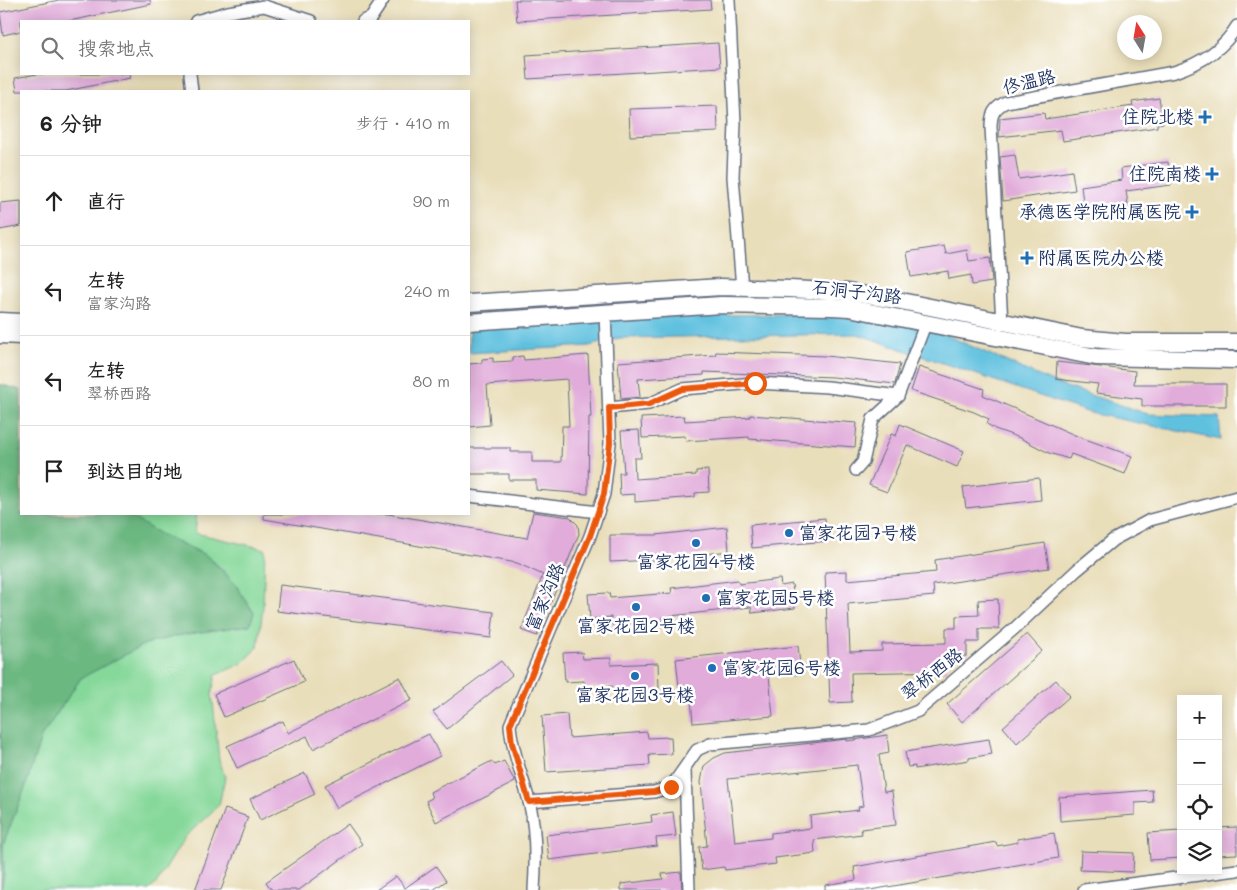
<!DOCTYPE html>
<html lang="zh">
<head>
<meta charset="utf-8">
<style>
	body { margin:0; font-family:Mali,"LXGW WenKai TC",sans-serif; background:#f2f2f2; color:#222 }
	.controls { position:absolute; right:15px; bottom:15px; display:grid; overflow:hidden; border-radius:0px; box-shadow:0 2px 12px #0003 }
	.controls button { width:45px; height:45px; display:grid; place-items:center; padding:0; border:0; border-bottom:1px solid #e0e0e0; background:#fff; color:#222; font:25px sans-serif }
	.compass { position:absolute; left:1117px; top:15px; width:45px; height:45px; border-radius:50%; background:#fff; box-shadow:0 2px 12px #0003; rotate:349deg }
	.stop { position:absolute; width:15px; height:15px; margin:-11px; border:4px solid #ea580c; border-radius:50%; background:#fff }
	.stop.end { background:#ea580c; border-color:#fff; box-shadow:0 1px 5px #0008 }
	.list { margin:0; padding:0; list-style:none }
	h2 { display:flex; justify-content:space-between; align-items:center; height:65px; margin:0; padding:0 20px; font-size:21px }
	h2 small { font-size:16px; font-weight:400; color:#767676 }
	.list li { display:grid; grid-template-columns:32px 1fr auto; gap:15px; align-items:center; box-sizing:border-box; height:90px; padding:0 20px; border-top:1px solid #e0e0e0 }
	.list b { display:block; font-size:19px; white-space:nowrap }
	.list p { margin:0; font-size:16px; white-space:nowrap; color:#767676 }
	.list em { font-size:16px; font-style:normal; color:#767676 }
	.icon { flex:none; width:28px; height:28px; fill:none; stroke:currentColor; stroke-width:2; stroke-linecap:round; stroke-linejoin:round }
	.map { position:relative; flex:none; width:1237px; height:890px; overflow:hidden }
	.search { position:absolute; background:#fff; box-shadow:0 2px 12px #0003; left:20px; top:20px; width:450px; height:55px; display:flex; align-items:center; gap:12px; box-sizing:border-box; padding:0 18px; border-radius:0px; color:#767676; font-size:19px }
	.panel { position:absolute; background:#fff; box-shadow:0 2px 12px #0003; left:20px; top:90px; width:450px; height:425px; border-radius:0px }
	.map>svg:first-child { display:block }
</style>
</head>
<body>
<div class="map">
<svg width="1237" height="890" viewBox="0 0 1237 890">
	<rect width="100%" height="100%" fill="#fff"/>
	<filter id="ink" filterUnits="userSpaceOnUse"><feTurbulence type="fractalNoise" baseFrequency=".02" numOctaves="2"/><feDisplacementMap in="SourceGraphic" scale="10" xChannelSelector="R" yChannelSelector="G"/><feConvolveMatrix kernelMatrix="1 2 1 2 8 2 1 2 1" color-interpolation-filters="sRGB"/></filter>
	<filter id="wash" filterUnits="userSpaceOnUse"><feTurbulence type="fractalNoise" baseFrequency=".0096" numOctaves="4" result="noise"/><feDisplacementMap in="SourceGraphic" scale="20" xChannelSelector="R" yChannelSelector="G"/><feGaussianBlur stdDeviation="1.12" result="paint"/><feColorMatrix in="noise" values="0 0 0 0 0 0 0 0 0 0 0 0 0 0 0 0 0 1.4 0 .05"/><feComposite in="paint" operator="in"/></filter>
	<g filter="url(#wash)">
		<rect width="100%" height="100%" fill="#e9deba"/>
		<path fill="#85d899" stroke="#50847c" d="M126,514H197L195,533L265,549L263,607L258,647L243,663L216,675L212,693L219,759L225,777L219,805L185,837L157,883L149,890H1L4,874L3,844L25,788L41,737L81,678L145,644L181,635L249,625L254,613C241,592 228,572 208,557C188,543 141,531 126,514Z"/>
		<path fill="#6cb881" stroke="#447470" d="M0,384L21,390V514H126L162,535L207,556L234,582L254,613L250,625L181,635L145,644L81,678L41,737L25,788L3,844L4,874L1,890Z"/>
		<path fill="#60c1df" stroke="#3e789e" d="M847,314L939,332L1057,384L1148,414L1219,417L1221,440L1090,413L857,334L619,338L589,346L469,353V326L621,316Z"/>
		<g id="blocks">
			<g fill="#e1abda" fill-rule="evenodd">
				<path d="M59,0H150L151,4L69,21H21V31L3,35L0,12Z"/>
				<path d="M515,0H710L711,9L517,21Z"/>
				<path d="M718,43L720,67L528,79L526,55Z"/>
				<path d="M37,74H129L130,78L66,91H17L15,78Z"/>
				<path d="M1159,98L1163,123L1157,124V127L1063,141L1061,130L999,137L1000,118L1044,113L1045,119L1133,106L1132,102Z"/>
				<path d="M717,106L718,132L630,136L629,109Z"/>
				<path d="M1015,155L1019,179L1072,171L1075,190L1003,201L1000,157Z"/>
				<path d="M1168,162L1171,185L1126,191L1128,204L1084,210L1081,186L1122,180L1121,168Z"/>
				<path d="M21,201V226L0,230V203Z"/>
				<path d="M944,246L946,254L967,250L969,261L990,258L992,282L972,285L971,275L949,279L948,271L911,277L907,252Z"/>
				<path d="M716,352L826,356L900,364L895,384L833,377L704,372V375L638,379L640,397L621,399L618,362L715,355Z"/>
				<path d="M588,355L591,417H589L588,494L536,490V480H509V474H469V448H510V452H532V462H561L562,426H569L567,379L487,385L490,425L469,427V364L482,363V359L493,358V362L513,361V357L523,356L524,360Z"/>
				<path d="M1057,362L1135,371L1134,384H1226V406H1142V399L1096,393L1098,384L1056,379Z"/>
				<path d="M919,367L984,389L983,395L1077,436L1132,456L1125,474L1071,454L1069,459L1049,453L1020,438L995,429L987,424L989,419L974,412L911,391Z"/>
				<path d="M750,415L857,423L855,447L749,439V437L686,441L685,436L642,438L641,418L684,416L685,421L750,417Z"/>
				<path d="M900,424L964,451L957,467L907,445L887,492L869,485L891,434L896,436Z"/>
				<path d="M639,430L641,458H634L635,479L696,475V471L708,470L709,492L695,493V497L635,502V494L620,495L619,473H624L621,431Z"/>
				<path d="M1039,478L1041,500L966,508L963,487Z"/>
				<path d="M533,512L570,517L578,525L579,534L537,636L521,630L543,575L517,563L264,519V514H388L527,538Z"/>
				<path d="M825,518L827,541L752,548L750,525Z"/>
				<path d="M727,527L729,551L656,560L610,562V535H656Z"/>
				<path d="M1045,543L1049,568L933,585L934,596L848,604L850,652L882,651V644L946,643V628H956V616L979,615L978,600L998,599L999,629H979V642H967V656L946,657L947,671L851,673L852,702L830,703L825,572L847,571V580L936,572L935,560Z"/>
				<path d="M780,579L781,586L792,584L795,608L752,613L751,607L662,617V621L612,625L611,617L590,619L588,594L609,593L610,598L672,593L671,588L738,580L739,584Z"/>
				<path d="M280,585L494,612L491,638L277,611Z"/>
				<path d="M1027,634L1042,651L962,722L947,704Z"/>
				<path d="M798,646L801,674L793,675L792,672L769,675L773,716L693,723L690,686L679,687L676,659Z"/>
				<path d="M582,652L583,659L611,658V665L658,663L659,690L612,692V686L584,688V681L565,682L563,653Z"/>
				<path d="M294,659L304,682L224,717L214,694Z"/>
				<path d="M501,661L512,675L447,729L433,712Z"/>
				<path d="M400,677L412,700L313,749L307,736L237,768L227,746L283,721L288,733Z"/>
				<path d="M1056,680L1070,696L1017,743L1003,727Z"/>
				<path d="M567,714L569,738L647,732L648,738L671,737L672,754L649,755L650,765L546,772L542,716Z"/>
				<path d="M429,734L440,756L337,808L325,785Z"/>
				<path d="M887,735L889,753L879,755L884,792L892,791L896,825L861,829L862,834L814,840L815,853L775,858L776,864L725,870L724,867L702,870L699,847L707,846L701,782L704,766L714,758L725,753L847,739V741ZM857,765L863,806L858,807L859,810L810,816L811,828L771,833V838L735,842L728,779Z"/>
				<path d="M989,739L992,754L969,758V760L915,769V766L908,767L905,752Z"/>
				<path d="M492,761L495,765L504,761L515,782L436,822L426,801L432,798L430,792Z"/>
				<path d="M305,773L315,794L260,820L250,799Z"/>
				<path d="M1152,790L1153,802L1135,803V815L1060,821L1059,797Z"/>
				<path d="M225,809L248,817L221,890H195Z"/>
				<path d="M673,812L676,836L656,838L657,846L549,860L546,835L652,822L651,815Z"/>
				<path d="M348,824L362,844L299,890H272L266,882Z"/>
				<path d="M1237,827V854L1218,855V828Z"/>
				<path d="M1181,831V858L1150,860L1148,833Z"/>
				<path d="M1054,833L1058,858L870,890H825V885L856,880L854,867L996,842L997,846L1018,842L1017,839Z"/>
				<path d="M1081,851L1134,853L1133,872L1080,870Z"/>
				<path d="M436,866L446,881L433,890H376L396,876L405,888Z"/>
				<path d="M681,872L682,890H621V884L663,879L662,874Z"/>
			</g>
		</g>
	</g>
	<g filter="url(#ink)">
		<use href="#blocks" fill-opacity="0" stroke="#636c7e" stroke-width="1"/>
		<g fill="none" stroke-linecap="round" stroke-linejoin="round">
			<defs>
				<g id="street">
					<path d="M729,0L735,123L733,177L742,288"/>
					<path d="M196,21L228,12L264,6L311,21"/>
					<path d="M363,21L371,18L383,0"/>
					<path d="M190,74L192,91"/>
					<path d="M1002,323L991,127C991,114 994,108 1006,102L1174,72C1199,64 1223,50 1237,26"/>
					<path d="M609,408L649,404L682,389L755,383L828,387L898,396"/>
					<path d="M856,470L863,462L873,419L898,396L926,322"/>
					<path d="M469,496L598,512"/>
					<path d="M685,771L689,890"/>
					<path d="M529,802L654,792L671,787L697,750L710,744L869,730L918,711L1015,628L1077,570L1113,540L1150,520L1237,497"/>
					<path d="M534,890C536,861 536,829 529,801C522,775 512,751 510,725L590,536L604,494L610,443L605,312"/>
					<path d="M1084,890L1237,870"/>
				</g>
				<g id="secondary">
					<path d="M469,303L721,287L790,289L848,292L896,300L1082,338L1125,342H1237"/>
					<path d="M0,321L21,322"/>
					<path d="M469,322L721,305L833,307L849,308L1096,357L1237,360"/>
					<path d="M0,335L21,336"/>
				</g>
			</defs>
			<use href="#street" stroke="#636c7e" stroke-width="14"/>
			<use href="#secondary" stroke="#636c7e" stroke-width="19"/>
			<use href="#street" stroke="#fff" stroke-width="11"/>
			<use href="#secondary" stroke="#fff" stroke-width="16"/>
		</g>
	</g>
	<g fill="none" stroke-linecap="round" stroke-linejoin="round" filter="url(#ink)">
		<path stroke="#ea580c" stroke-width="6" d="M671,787L654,792L529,802L512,743L510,725L590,536L604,494L610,443L609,408L649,404L682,389L755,383"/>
	</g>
	<g fill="#1f6fb2" stroke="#fff" stroke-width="2">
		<path d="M1202.5 109.5h5v5h5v5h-5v5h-5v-5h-5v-5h5z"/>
		<path d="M1209.5 166.5h5v5h5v5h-5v5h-5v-5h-5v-5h5z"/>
		<path d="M1189.5 204.5h5v5h5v5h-5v5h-5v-5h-5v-5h5z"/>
		<path d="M1024.5 250.5h5v5h5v5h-5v5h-5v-5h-5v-5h5z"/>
		<circle cx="789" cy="533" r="5"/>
		<circle cx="696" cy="543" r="5"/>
		<circle cx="706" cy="598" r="5"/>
		<circle cx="636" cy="607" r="5"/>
		<circle cx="712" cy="668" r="5"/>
		<circle cx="635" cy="676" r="5"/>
	</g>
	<g text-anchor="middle" stroke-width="5" stroke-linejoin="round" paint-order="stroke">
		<g font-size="18" fill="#1b2f5e" stroke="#fff">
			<text transform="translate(1029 82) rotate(-13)" y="6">佟温路</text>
			<text transform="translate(857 292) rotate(7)" y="6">石洞子沟路</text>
			<text transform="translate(545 597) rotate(-67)" y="6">富家沟路</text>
			<text transform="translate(932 674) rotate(-38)" y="6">翠桥西路</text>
		</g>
		<g font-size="18" fill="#1b2f5e" stroke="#fff" text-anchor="start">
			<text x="1194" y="123" text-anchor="end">住院北楼</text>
			<text x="1201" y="180" text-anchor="end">住院南楼</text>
			<text x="1181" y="218" text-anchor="end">承德医学院附属医院</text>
			<text x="1038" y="264">附属医院办公楼</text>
			<text x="799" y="539">富家花园7号楼</text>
			<text x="696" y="568" text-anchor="middle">富家花园4号楼</text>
			<text x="716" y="604">富家花园5号楼</text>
			<text x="636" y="632" text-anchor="middle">富家花园2号楼</text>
			<text x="722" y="674">富家花园6号楼</text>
			<text x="635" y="701" text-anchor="middle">富家花园3号楼</text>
		</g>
	</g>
</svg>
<div class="controls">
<button>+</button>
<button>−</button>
<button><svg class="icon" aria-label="locate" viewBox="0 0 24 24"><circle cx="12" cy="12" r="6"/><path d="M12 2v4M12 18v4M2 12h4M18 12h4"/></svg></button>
<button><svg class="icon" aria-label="layers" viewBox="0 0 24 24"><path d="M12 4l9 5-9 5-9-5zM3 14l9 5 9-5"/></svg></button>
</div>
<svg class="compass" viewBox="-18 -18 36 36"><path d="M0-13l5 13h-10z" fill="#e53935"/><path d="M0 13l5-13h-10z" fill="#767676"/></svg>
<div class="stop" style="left:755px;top:383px"></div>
<div class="stop end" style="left:671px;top:787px"></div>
<div class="search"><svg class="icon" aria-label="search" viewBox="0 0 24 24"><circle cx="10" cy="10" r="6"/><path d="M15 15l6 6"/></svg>搜索地点</div>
<section class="panel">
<h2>6 分钟<small>步行 · 410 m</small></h2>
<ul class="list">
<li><svg class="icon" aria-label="ahead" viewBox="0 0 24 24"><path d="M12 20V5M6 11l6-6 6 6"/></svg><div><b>直行</b></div><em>90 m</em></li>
<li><svg class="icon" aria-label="left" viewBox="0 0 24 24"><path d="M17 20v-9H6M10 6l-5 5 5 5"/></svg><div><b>左转</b><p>富家沟路</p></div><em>240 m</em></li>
<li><svg class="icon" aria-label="left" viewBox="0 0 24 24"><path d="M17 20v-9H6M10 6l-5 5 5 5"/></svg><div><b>左转</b><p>翠桥西路</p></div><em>80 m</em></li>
<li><svg class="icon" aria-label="arrive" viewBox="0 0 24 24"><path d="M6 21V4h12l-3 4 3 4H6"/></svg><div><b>到达目的地</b></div></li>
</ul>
</section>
</div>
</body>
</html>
